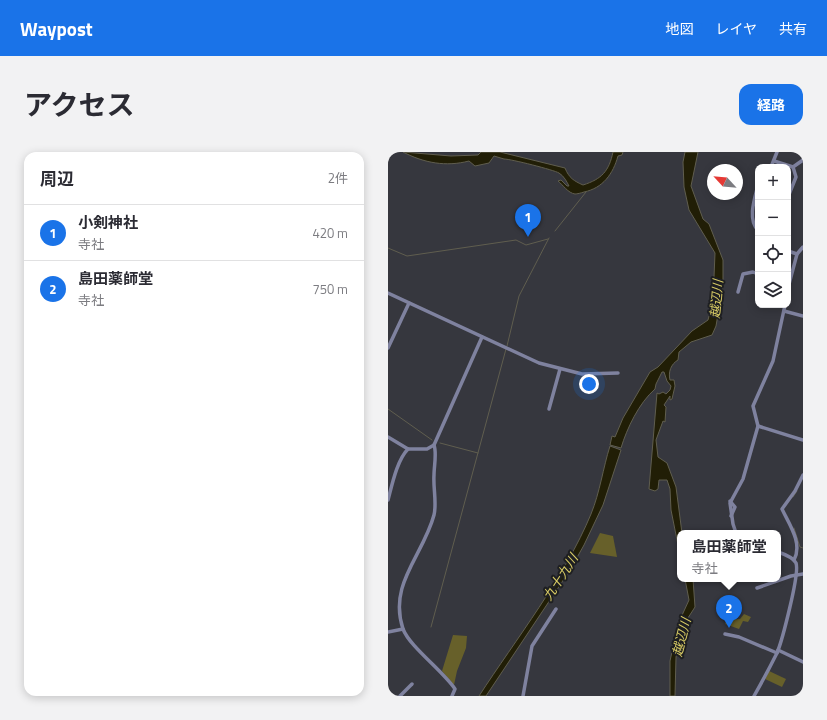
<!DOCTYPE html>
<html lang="ja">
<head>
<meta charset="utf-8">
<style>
	body { margin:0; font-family:"Titillium Web","Noto Sans JP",sans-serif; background:#f2f2f3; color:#2b2b33 }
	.controls { position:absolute; right:12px; top:12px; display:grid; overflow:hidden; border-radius:8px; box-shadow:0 2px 10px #0003 }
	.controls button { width:36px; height:36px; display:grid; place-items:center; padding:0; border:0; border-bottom:1px solid #e1e1e2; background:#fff; color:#2b2b33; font:20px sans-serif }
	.compass { position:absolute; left:319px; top:12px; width:36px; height:36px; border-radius:50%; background:#fff; box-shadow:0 2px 10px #0003; rotate:296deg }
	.you { position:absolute; left:201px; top:232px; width:14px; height:14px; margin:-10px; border:3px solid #fff; border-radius:50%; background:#1a73e8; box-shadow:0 0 0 6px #1a73e833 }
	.badge { display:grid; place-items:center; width:26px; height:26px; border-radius:50%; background:#1a73e8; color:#fff; font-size:13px; font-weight:700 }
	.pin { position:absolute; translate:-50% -33px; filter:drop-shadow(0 1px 2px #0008) }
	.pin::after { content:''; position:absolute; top:21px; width:14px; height:12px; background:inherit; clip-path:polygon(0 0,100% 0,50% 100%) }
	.popup { position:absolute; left:289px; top:378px; width:104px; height:52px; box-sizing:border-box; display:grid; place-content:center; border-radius:8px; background:#fff; filter:drop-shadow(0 1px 3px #0005); font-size:13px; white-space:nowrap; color:#7c7c81 }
	.popup b { font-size:15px; color:#2b2b33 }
	.popup::after { content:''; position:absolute; left:50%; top:100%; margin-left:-8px; border:8px solid transparent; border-top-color:#fff }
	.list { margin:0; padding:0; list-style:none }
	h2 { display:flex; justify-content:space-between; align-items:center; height:52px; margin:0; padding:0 16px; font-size:17px }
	h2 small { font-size:13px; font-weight:400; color:#7c7c81 }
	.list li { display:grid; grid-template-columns:26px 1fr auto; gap:12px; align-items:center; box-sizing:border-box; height:56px; padding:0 16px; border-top:1px solid #e1e1e2 }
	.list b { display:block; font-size:15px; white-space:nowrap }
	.list p { margin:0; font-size:13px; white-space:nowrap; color:#7c7c81 }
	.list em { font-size:13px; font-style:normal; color:#7c7c81 }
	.icon { flex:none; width:22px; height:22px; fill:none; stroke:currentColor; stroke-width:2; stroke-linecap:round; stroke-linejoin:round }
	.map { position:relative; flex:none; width:415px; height:544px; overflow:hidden; border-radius:12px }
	header { display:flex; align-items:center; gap:24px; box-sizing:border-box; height:56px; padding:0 20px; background:#1a73e8; color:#fff }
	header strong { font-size:19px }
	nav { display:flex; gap:22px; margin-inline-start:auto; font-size:14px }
	.intro { display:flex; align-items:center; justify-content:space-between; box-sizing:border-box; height:96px; padding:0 24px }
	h1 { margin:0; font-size:28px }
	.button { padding:10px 18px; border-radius:12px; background:#1a73e8; color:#fff; font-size:14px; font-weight:700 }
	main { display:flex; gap:24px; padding:0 24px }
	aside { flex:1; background:#fff; border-radius:12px; box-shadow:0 2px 10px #0003 }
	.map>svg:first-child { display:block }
</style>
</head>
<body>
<header>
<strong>Waypost</strong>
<nav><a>地図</a><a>レイヤ</a><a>共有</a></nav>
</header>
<div class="intro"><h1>アクセス</h1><a class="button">経路</a></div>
<main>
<aside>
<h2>周辺<small>2件</small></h2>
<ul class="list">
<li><span class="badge">1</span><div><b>小剣神社</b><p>寺社</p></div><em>420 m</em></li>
<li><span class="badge">2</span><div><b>島田薬師堂</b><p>寺社</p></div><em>750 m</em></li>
</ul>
</aside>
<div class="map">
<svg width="415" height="544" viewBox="0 0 415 544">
	<rect width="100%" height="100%" fill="#36373e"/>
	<g fill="#67602a">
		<path d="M212,381L225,384L229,405L202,401Z"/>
		<path d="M356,462L363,465L360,470L355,469L351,477L337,472L339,468L352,467Z"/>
		<path d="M65,483L79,484L78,496L69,519L66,533L54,519Z"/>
		<path d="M381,519L398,527L394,535L377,527Z"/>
	</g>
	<g fill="#211e06" stroke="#605e4f">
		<path d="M15,0L63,4L90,3L93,0H112L177,16C181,26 186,29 195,33C214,27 221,19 225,0H235L234,3L230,4C225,22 215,36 196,40C193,41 189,42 187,42C180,41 175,33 170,29L173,28L179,34H181C179,30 176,24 171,21C166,18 123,7 116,7L106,4L101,11L87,14L81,9C58,15 36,11 15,0Z"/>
		<path d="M297,0H310L303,34L315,67L321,72L335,108V134L328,174L324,183L303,190L291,200L290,208C283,212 280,220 282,228H286L287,234L284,247L282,248V244L276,253L278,255L277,270L275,269L268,288L270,305L279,311L288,335L294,381H292V403L283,358L282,337L279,328H271L270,337L267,339L261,337L269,241L271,242L275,240L278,242L282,238L283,234L279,229L276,220H274L268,232L267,237C251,251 239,276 233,296L222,293L224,284L227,285L235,266L262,220L270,215L304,179L320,168L325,149L327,101L301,58L296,35L295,10Z"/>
		<path d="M222,294L233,298L215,353L196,393L182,418L98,544H91C128,487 177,425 203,362C212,340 215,316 222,294Z"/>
		<path d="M297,427H305L307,455L298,469L288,505L287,544H282V509L290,472L301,448Z"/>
	</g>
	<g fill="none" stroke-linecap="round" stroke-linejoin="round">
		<g stroke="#605e4f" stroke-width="1">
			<path d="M167,79L198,40"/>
			<path d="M0,96L19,104L128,88L138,93L160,87"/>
			<path d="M119,194L131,144L161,86"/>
			<path d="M0,257L44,288"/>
			<path d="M52,291L90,301"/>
			<path d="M405,345L409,339"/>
			<path d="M406,376L412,395L415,396"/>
			<path d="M43,475L118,197"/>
		</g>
		<g stroke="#7f829f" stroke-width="3.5">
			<path d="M386,9L405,15L415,8"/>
			<path d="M383,15L389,0"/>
			<path d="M370,33C367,45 359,68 370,78"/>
			<path d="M400,45L408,25L405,15"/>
			<path d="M400,99L409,102"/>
			<path d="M400,136L409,102L415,95"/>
			<path d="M350,140L355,122L365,120L370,122"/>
			<path d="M0,141L151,211L194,222L230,221"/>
			<path d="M396,159L415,164"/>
			<path d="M0,196L21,151"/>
			<path d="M161,257L172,217"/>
			<path d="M370,274L415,288"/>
			<path d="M0,285L20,297"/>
			<path d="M46,293C49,301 46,314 46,323C45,336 49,351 46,363C35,404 0,432 15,477C22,495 54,518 67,537L64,544"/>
			<path d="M0,348C4,333 9,308 20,297H39L46,293L94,185"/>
			<path d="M342,349L347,355L343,364"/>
			<path d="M348,381L345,372L342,351L355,327L370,274L365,254L385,209L397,153"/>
			<path d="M406,408C415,391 401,372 394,357L407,339L415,323"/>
			<path d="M369,436L403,424L415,422"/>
			<path d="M0,480L15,477"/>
			<path d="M337,482L351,485L389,501"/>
			<path d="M390,498L415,510"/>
			<path d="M12,544L24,532"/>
			<path d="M135,544L144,494L168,457"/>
			<path d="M366,544C374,530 382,515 389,501C394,489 412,421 408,411C405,405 396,402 390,400"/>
		</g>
	</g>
	<g text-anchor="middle" stroke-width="4" stroke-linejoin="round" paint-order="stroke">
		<g font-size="13" font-style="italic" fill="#dacd65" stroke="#1e1f22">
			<text transform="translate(328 147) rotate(-85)" y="5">越辺川</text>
			<text transform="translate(172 425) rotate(-57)" y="5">九十九川</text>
			<text transform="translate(293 485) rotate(-76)" y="5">越辺川</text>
		</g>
	</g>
</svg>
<div class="controls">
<button>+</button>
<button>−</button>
<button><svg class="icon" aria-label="locate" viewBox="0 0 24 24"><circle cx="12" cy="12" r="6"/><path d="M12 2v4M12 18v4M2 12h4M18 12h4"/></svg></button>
<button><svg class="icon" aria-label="layers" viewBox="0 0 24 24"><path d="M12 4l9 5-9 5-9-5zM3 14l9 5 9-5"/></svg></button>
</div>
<svg class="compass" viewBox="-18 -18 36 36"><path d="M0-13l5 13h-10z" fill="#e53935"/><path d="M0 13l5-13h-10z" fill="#7c7c81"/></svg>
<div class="you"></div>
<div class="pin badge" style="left:140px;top:85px">1</div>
<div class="pin badge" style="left:341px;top:476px">2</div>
<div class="popup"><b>島田薬師堂</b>寺社</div>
</div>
</main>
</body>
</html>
